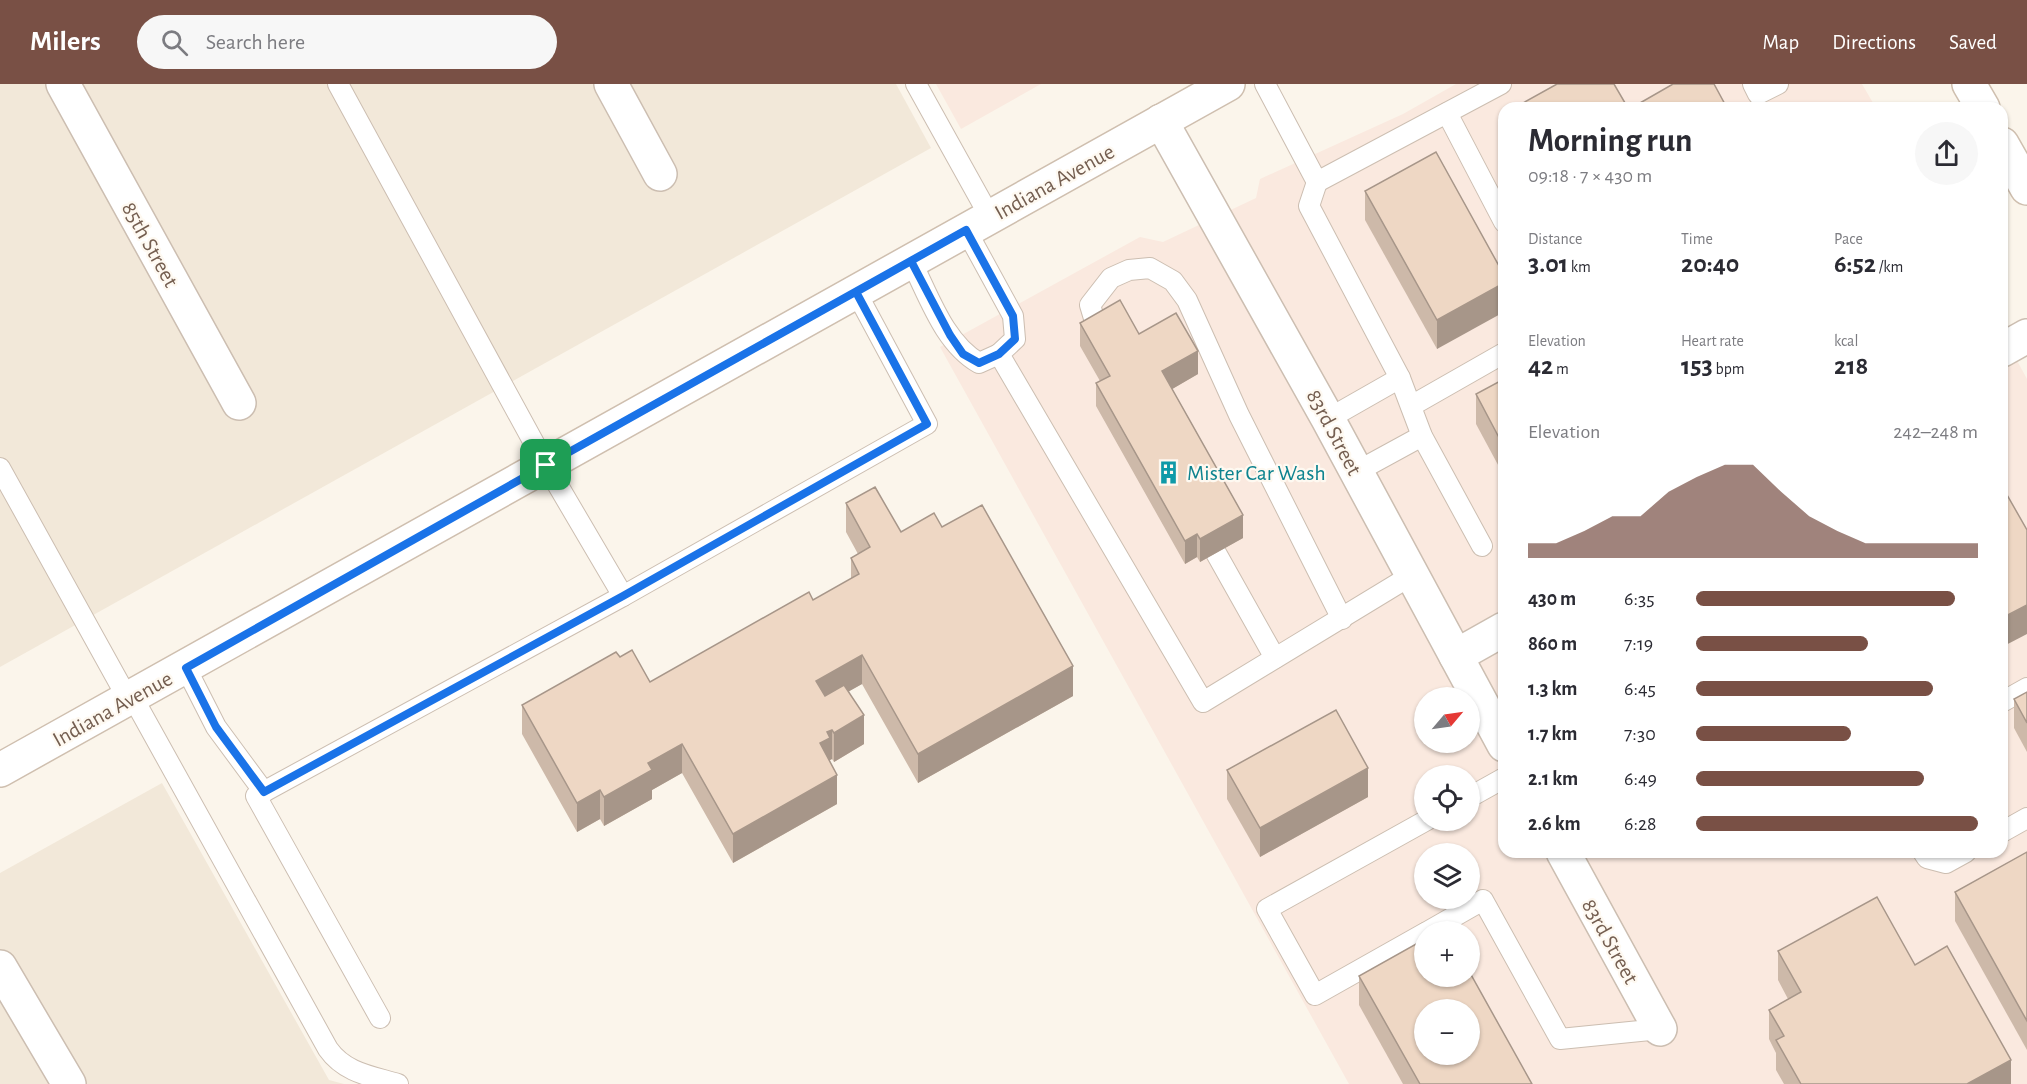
<!DOCTYPE html>
<html lang="en">
<head>
<meta charset="utf-8">
<style>
  :root { --surface:#fff; --page:#f7f7f7; --text:#2b2b33; --muted:#7c7c81; --accent:#795045 }
  body { margin:0; font-family:"Alegreya Sans",sans-serif; background:var(--page); color:var(--text); height:100vh; display:flex; flex-direction:column; font-size:22px; white-space:nowrap }
  * { box-sizing:border-box; margin:0 }
  p { font-size:20px; color:var(--muted) }
  .icon { flex:none; width:33px; height:33px; fill:none; stroke:currentColor; stroke-width:2; stroke-linecap:round; stroke-linejoin:round }
  .map { position:relative; flex:1; overflow:hidden }
  .sheet { position:absolute; left:1498px; top:18px; width:510px; height:756px; display:flex; flex-direction:column; background:var(--surface); border-radius:18px; box-shadow:0 2px 4px #0004 }
  .sheet>* { flex:none }
  .needle { width:39px; rotate:61deg }
  .controls { position:absolute; left:1414px; top:603px; display:grid; gap:12px }
  .controls a { display:grid; place-items:center; width:66px; height:66px; border-radius:50%; background:var(--surface); box-shadow:0 2px 4px #0004; font-size:30px }
  .pin { position:absolute; display:grid; place-items:center; width:51px; height:51px; color:#fff; margin:-26px; border-radius:12px; box-shadow:0 3px 9px #0006 }
  .round { display:grid; place-items:center; flex:none; width:63px; height:63px; border-radius:32px; background:var(--page) }
  .summary { display:flex; align-items:center; justify-content:space-between; height:102px; padding:0 30px }
  h1 { font-size:33px; font-weight:700; line-height:45px }
  .stats { display:grid; grid-template-columns:repeat(3,1fr); gap:9px; height:102px; padding:6px 30px }
  .stats div { display:grid; align-content:center }
  .stats b { font-size:26px; font-weight:700 }
  .stats small { font-size:16px; font-weight:400 }
  .stats p { font-size:16px }
  .chart { height:168px; padding:12px 30px }
  .chart p { display:flex; justify-content:space-between }
  .chart svg { width:100%; height:108px; margin-top:6px; fill:var(--accent); opacity:.7 }
  ul { padding:0 30px; list-style:none; font-size:20px }
  li { display:grid; grid-template-columns:96px 72px 1fr; align-items:center; height:45px }
  li i { height:15px; border-radius:8px; background:var(--accent) }
  header { display:flex; align-items:center; gap:36px; box-sizing:border-box; height:84px; padding:0 30px; background:var(--accent); color:#fff }
  header strong { font-size:28px }
  nav { display:flex; gap:33px; margin-inline-start:auto; font-size:21px }
  .search { width:420px; height:54px; background:var(--page); display:flex; align-items:center; gap:15px; box-sizing:border-box; padding:0 21px; border-radius:33px; color:var(--muted); font-size:22px }
  .map>svg:first-child { display:block }
</style>
</head>
<body>
<header>
<strong>Milers</strong>
<div class="search"><svg class="icon" aria-label="search" viewBox="0 0 24 24"><circle cx="10" cy="10" r="6"/><path d="M15 15l6 6"/></svg>Search here</div>
<nav><a>Map</a><a>Directions</a><a>Saved</a></nav>
</header>
<div class="map">
<svg width="2027" height="1000" viewBox="0 0 2027 1000">
  <rect width="100%" height="100%" fill="#fbf5eb"/>
  <g fill="#f2e8d9">
    <path d="M0,0H896L931,64L0,583Z"/>
    <path d="M162,699L329,996L344,1000H0V789Z"/>
  </g>
  <g fill="#fae9df" fill-rule="evenodd">
    <path d="M936,0H1041L961,45Z"/>
    <path d="M1456,0H1862L1876,24H1504V768H2002L2003,251L2027,295V1000H1349L940,263L1140,153L1163,158L1256,114L1260,95L1403,30ZM1425,614H1470V658H1425ZM1425,692H1470V736H1425ZM1425,770H1470V814H1425ZM1425,848H1470V892H1425ZM1425,926H1470V970H1425Z"/>
  </g>
  <g fill="none" stroke-linecap="round" stroke-linejoin="round">
    <defs>
      <g id="service">
        <path d="M338,0L546,381L623,512L927,340L856,208"/>
        <path d="M916,0L990,133"/>
        <path d="M1265,0L1317,98L1501,0"/>
        <path d="M1753,0L1758,10L1778,0"/>
        <path d="M1447,29L1504,138"/>
        <path d="M1317,98L1309,122L1400,294L1422,352L1482,462"/>
        <path d="M966,146L1013,232L1015,255L999,270L1203,618L1412,491"/>
        <path d="M911,177C929,212 944,259 979,279L999,270"/>
        <path d="M1099,251L1090,221L1111,194L1129,186L1150,184L1173,197L1187,216L1239,331L1342,535"/>
        <path d="M1411,322L1504,269"/>
        <path d="M1328,335L1400,294"/>
        <path d="M0,384L128,615"/>
        <path d="M1356,388L1422,352"/>
        <path d="M1216,469L1275,574"/>
        <path d="M186,584L216,643L264,708"/>
        <path d="M132,612L328,965C345,989 371,992 398,1000"/>
        <path d="M2002,618L2027,604"/>
        <path d="M1470,713L1504,694"/>
        <path d="M2002,748L2027,734"/>
        <path d="M1923,768L1927,774L1946,779L1966,768"/>
        <path d="M1427,848L1483,816L1560,955L1660,945"/>
        <path d="M1425,849L1315,911L1267,825L1427,736"/>
        <path d="M380,934L256,712L623,512"/>
      </g>
      <g id="minor">
        <path d="M63,0L239,319"/>
        <path d="M611,0L660,90"/>
        <path d="M1161,37L1328,335L1504,661"/>
        <path d="M2002,266L2027,252"/>
        <path d="M1456,572L1504,545"/>
        <path d="M1563,768L1660,945"/>
      </g>
      <path id="tertiary" d="M0,883L69,1000"/>
      <g id="secondary">
        <path d="M1969,0L1983,24"/>
        <path d="M2002,60L2027,104"/>
        <path d="M0,686L1228,0"/>
      </g>
    </defs>
    <use href="#service" stroke="#ccbeb1" stroke-width="22"/>
    <use href="#minor" stroke="#ccbeb1" stroke-width="36"/>
    <use href="#tertiary" stroke="#ccbeb1" stroke-width="36"/>
    <use href="#secondary" stroke="#cfbfaf" stroke-width="36"/>
    <use href="#service" stroke="#fff" stroke-width="20"/>
    <use href="#minor" stroke="#fff" stroke-width="33"/>
    <use href="#tertiary" stroke="#fff" stroke-width="33"/>
    <use href="#secondary" stroke="#fff" stroke-width="33"/>
  </g>
  <g fill="#cdb9a9">
    <path d="M1365,107L1504,191L1437,265L1365,136Z"/>
    <path d="M1080,239L1139,250L1198,290L1172,305L1243,454L1200,478L1197,473L1185,480L1096,322V299L1100,297L1080,262Z"/>
    <path d="M1504,295V392L1476,340V310Z"/>
    <path d="M846,419L901,448L942,443L1073,612L918,699L862,600L849,607L864,660L834,678L832,675L830,676L837,720L733,779L682,689L652,706V715L604,742L600,735L577,748L522,650V621L620,573L650,598L813,516L851,495V474L858,470L846,448Z"/>
    <path d="M2027,608V668L2014,644V615Z"/>
    <path d="M1227,686L1368,713L1260,773L1227,715Z"/>
    <path d="M2027,768V966L1955,837V808Z"/>
    <path d="M1778,867L1915,881L2011,1000H1784L1776,986V969L1769,955V926L1788,915L1778,896Z"/>
    <path d="M1359,892L1532,1000H1403L1359,921Z"/>
  </g>
  <g fill="#a79689">
    <path d="M1504,199V228L1437,265V236Z"/>
    <path d="M1198,267V290L1162,311V287Z"/>
    <path d="M1243,431V454L1200,478V455Z"/>
    <path d="M1197,450V473L1185,480V457Z"/>
    <path d="M2027,521V550L2002,563V534Z"/>
    <path d="M862,571V600L816,626V597Z"/>
    <path d="M1073,582V612L918,699V670Z"/>
    <path d="M864,631V660L834,678V649Z"/>
    <path d="M832,646V675L830,676V683L820,659L827,648Z"/>
    <path d="M682,660V689L652,706V715L604,742V713L648,679Z"/>
    <path d="M1368,684V713L1260,773V744Z"/>
    <path d="M837,691V720L733,779V750Z"/>
    <path d="M600,706V735L577,748V719Z"/>
    <path d="M2011,976V1000H1967Z"/>
  </g>
  <g fill="#eed7c4" stroke="#a79689" stroke-width="1.5" fill-rule="evenodd">
    <path d="M1557,0H1614L1628,24H1514Z"/>
    <path d="M1673,0H1714L1727,24H1634L1633,23Z"/>
    <path d="M1436,68L1504,191V199L1437,236L1365,107Z"/>
    <path d="M1120,216L1139,250L1176,229L1198,267L1162,287L1243,431L1200,455L1197,450L1185,457L1096,299L1110,292L1080,239Z"/>
    <path d="M1504,295V363L1476,310Z"/>
    <path d="M2002,402L2027,446V521L2002,534Z"/>
    <path d="M875,403L901,448L934,429L942,443L982,421L1073,582L918,670L862,571L816,597L825,612L844,601L864,631L834,649L832,646L827,648L830,654L820,659L837,691L733,750L682,660L648,679L652,686L604,713L600,706L577,719L522,621L616,568L620,573L632,566L650,598L809,508L813,516L859,490L851,474L870,463L846,419Z"/>
    <path d="M2027,608V639L2014,615Z"/>
    <path d="M1336,626L1368,684L1260,744L1227,686Z"/>
    <path d="M2027,768V937L1955,808Z"/>
    <path d="M1877,813L1915,881L1947,862L2011,976L1967,1000H1801L1776,956L1784,952L1769,926L1801,908L1778,867Z"/>
    <path d="M1445,844L1447,848H1439Z"/>
    <path d="M1425,855V892H1470V889L1532,1000H1420L1359,892ZM1425,926H1470V970H1425Z"/>
  </g>
  <g fill="none" stroke-linecap="round" stroke-linejoin="round">
    <defs>
      <path id="route" d="M546,381L186,584L216,643L264,708L623,512L927,340L856,208L911,177L950,251L963,270L979,279L999,270L1015,255L1013,232L966,146L546,381"/>
    </defs>
    <use href="#route" stroke="#fff" stroke-width="12"/>
    <use href="#route" stroke="#1a73e8" stroke-width="8"/>
  </g>
  <defs>
    <symbol id="building-bare" viewBox="-9 -9 18 18"><path d="M-4-6H4V6H1V3H-1V6H-4ZM-2.5-4.3h1.7v1.8h-1.7ZM.8-4.3h1.7v1.8H.8ZM-2.5-1h1.7V.8h-1.7ZM.8-1h1.7V.8H.8Z" fill="#0f9aa8" stroke="#fef9f1" stroke-width="2.5" paint-order="stroke"/></symbol>
  </defs>
  <g fill-rule="evenodd">
    <use href="#building-bare" x="1152" y="372" width="33" height="33"/>
  </g>
  <g text-anchor="middle" stroke-width="4.5" stroke-linejoin="round" paint-order="stroke">
    <g font-size="22" fill="#745e50" stroke="#fef9f1">
      <text transform="translate(1054 97) rotate(-29)" y="8">Indiana Avenue</text>
      <text transform="translate(151 160) rotate(61)" y="8">85th Street</text>
      <text transform="translate(1335 348) rotate(62)" y="8">83rd Street</text>
      <text transform="translate(112 624) rotate(-29)" y="8">Indiana Avenue</text>
      <text transform="translate(1611 857) rotate(61)" y="8">83rd Street</text>
    </g>
    <g font-size="22" fill="#0d838f" stroke="#fef9f1" text-anchor="start">
      <text x="1187" y="396">Mister Car Wash</text>
    </g>
  </g>
</svg>
<div class="controls">
<a><svg class="needle" viewBox="-14 -14 28 28"><path d="M0-13l5 13h-10z" fill="#e53935"/><path d="M0 13l5-13h-10z" fill="#7c7c81"/></svg></a>
<a><svg class="icon" aria-label="locate" viewBox="0 0 24 24"><circle cx="12" cy="12" r="6"/><path d="M12 2v4M12 18v4M2 12h4M18 12h4"/></svg></a>
<a><svg class="icon" aria-label="layers" viewBox="0 0 24 24"><path d="M12 4l9 5-9 5-9-5zM3 14l9 5 9-5"/></svg></a>
<a>+</a>
<a>−</a>
</div>
<div class="pin" style="left:546px;top:381px;background:#1e9e55"><svg class="icon" aria-label="arrive" viewBox="0 0 24 24"><path d="M6 21V4h12l-3 4 3 4H6"/></svg></div>
<section class="sheet">
<div class="summary"><div><h1>Morning run</h1><p>09:18 · 7 × 430 m</p></div><a class="round"><svg class="icon" aria-label="share" viewBox="0 0 24 24"><path d="M12 15V3M7 8l5-5 5 5M5 13v7h14v-7"/></svg></a></div>
<div class="stats">
<div><p>Distance</p><b>3.01<small> km</small></b></div>
<div><p>Time</p><b>20:40</b></div>
<div><p>Pace</p><b>6:52<small> /km</small></b></div>
</div>
<div class="stats">
<div><p>Elevation</p><b>42<small> m</small></b></div>
<div><p>Heart rate</p><b>153<small> bpm</small></b></div>
<div><p>kcal</p><b>218</b></div>
</div>
<div class="chart"><p><span>Elevation</span>242–248 m</p>
<svg viewBox="0 0 160 44" preserveAspectRatio="none"><path d="M0 44V38L10 38L20 33L30 27L40 27L50 17L60 11L70 6L80 6L90 17L100 27L110 33L120 38L130 38L140 38L150 38L160 38V44z"/></svg>
</div>
<ul>
<li><b>430 m</b>6:35<i style="width:92%"></i></li>
<li><b>860 m</b>7:19<i style="width:61%"></i></li>
<li><b>1.3 km</b>6:45<i style="width:84%"></i></li>
<li><b>1.7 km</b>7:30<i style="width:55%"></i></li>
<li><b>2.1 km</b>6:49<i style="width:81%"></i></li>
<li><b>2.6 km</b>6:28<i style="width:100%"></i></li>
</ul>
</section>
</div>
</body>
</html>
